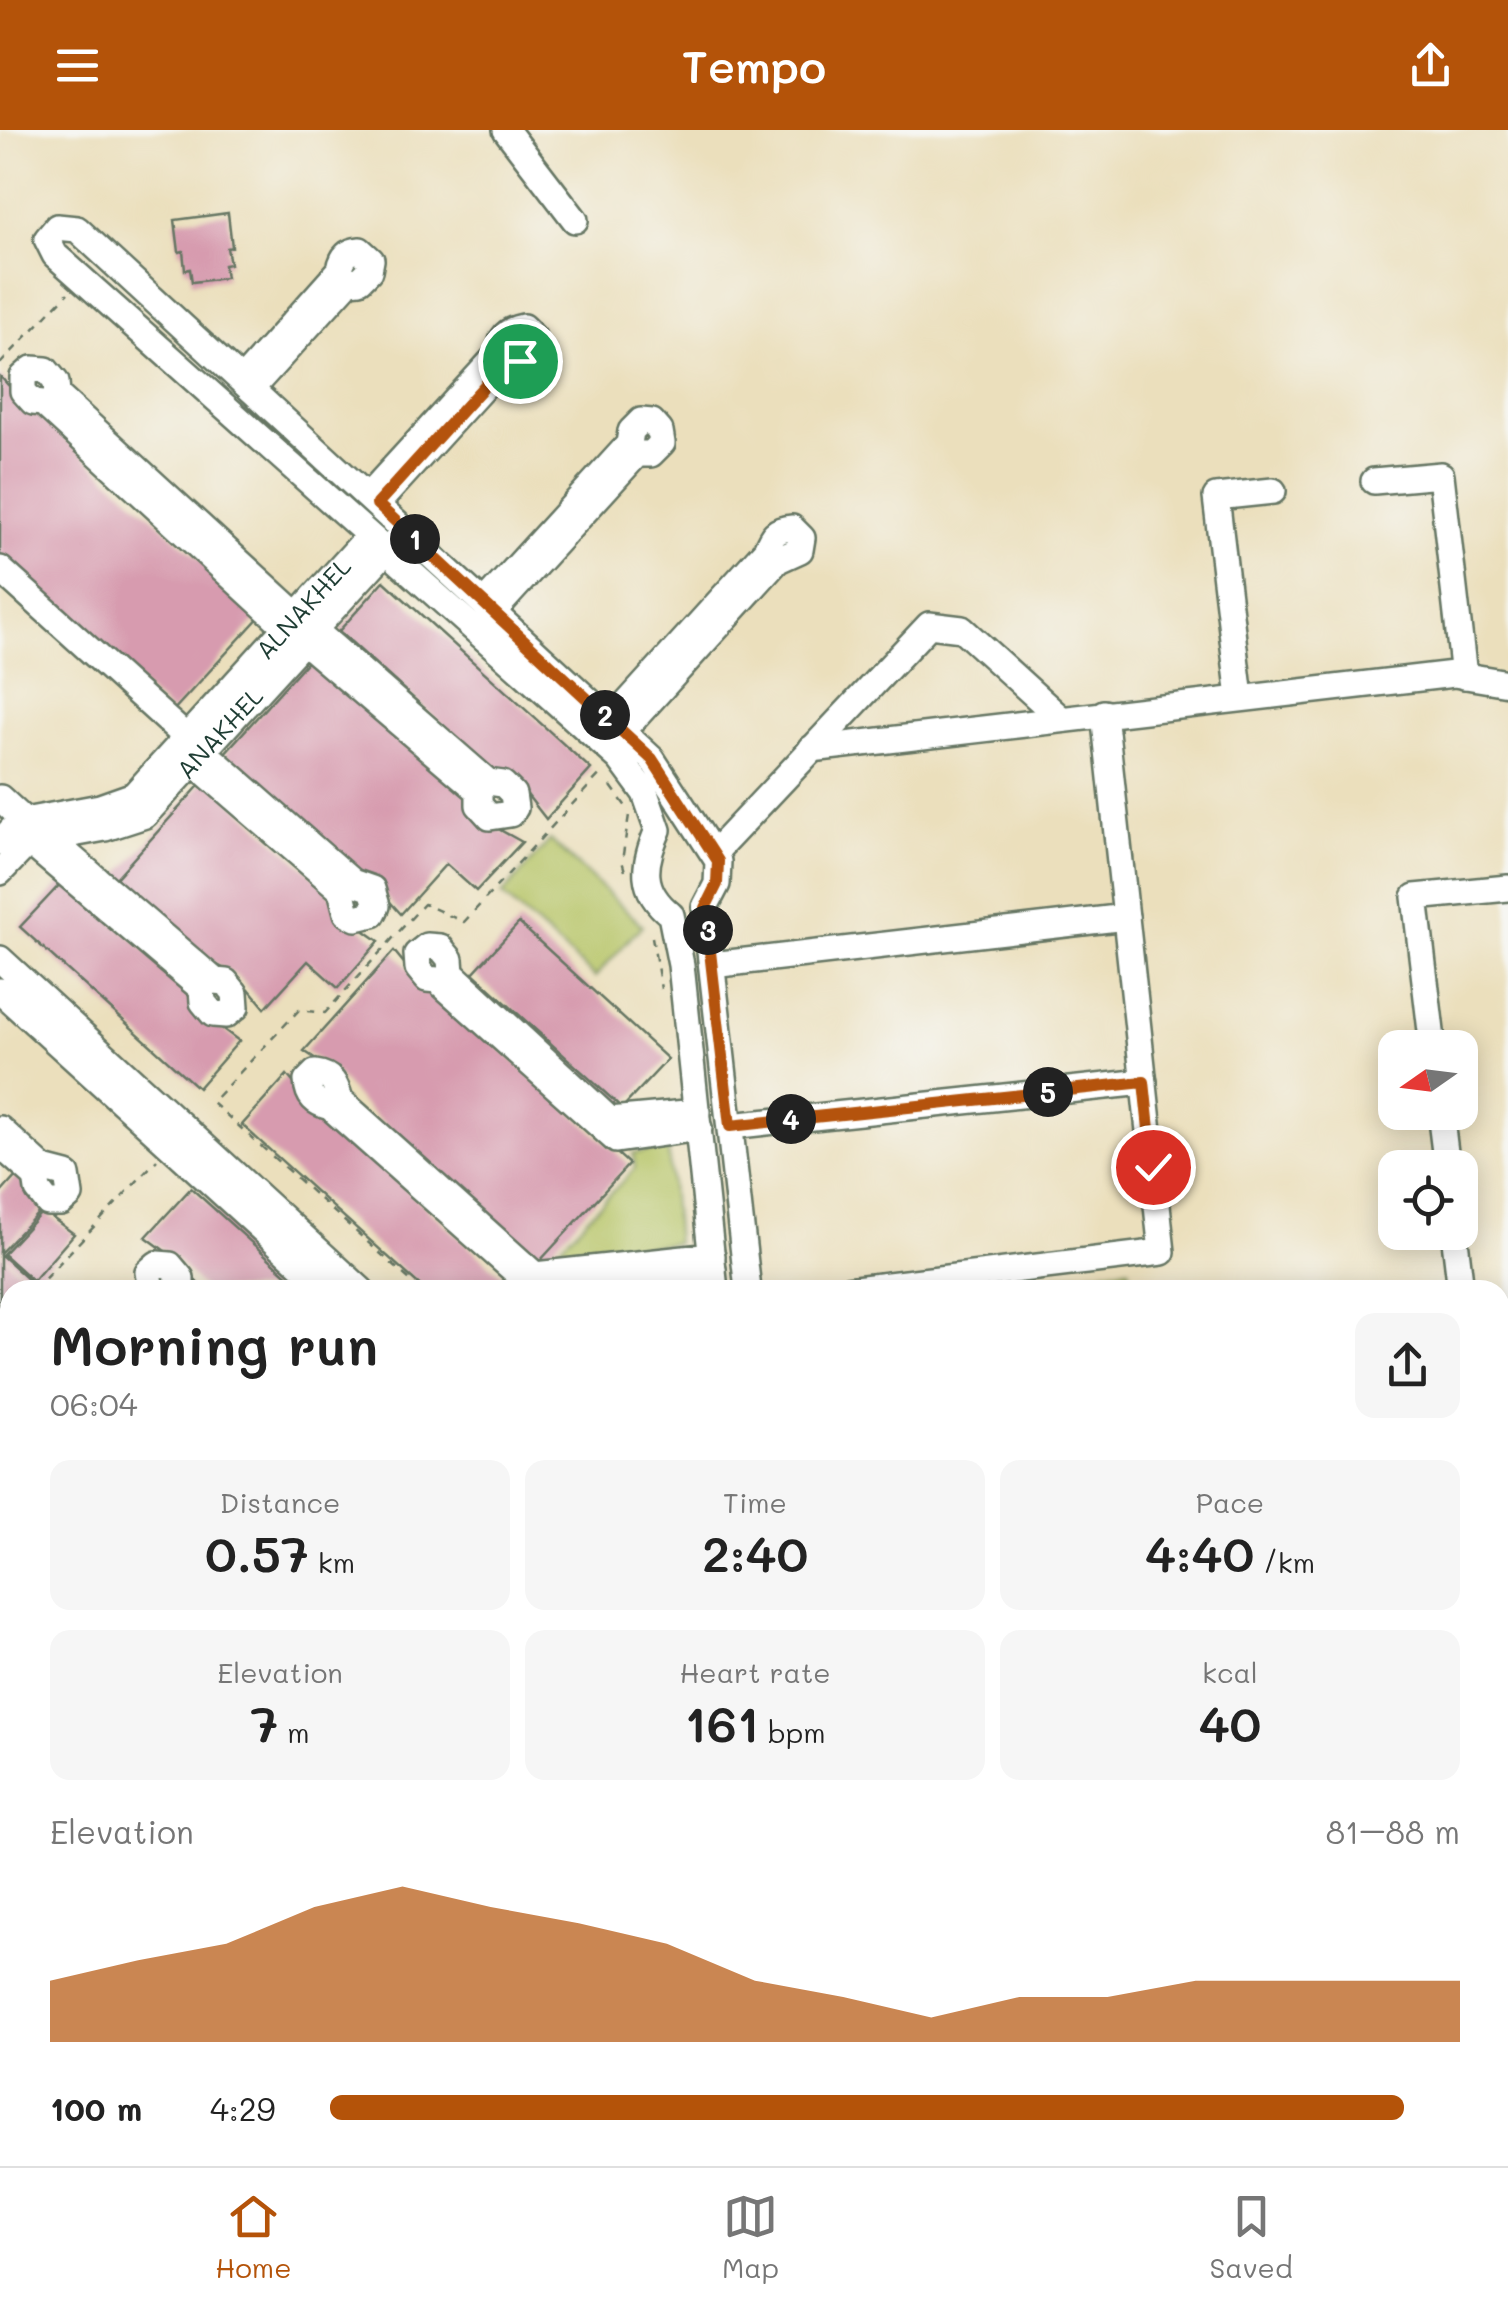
<!DOCTYPE html>
<html lang="en">
<head>
<meta charset="utf-8">
<style>
  :root { --surface:#fff; --page:#f6f6f6; --text:#222; --muted:#767676; --line:#e0e0e0; --accent:#b45309 }
  body { margin:0; font-family:Mali,sans-serif; background:var(--page); color:var(--text); height:100vh; display:flex; flex-direction:column; font-size:38px; white-space:nowrap }
  * { box-sizing:border-box; margin:0 }
  p { font-size:32px; color:var(--muted) }
  .icon { flex:none; width:55px; height:55px; fill:none; stroke:currentColor; stroke-width:2; stroke-linecap:round; stroke-linejoin:round }
  .map { position:relative; flex:1; overflow:hidden }
  .details { position:absolute; left:0px; top:1150px; width:1510px; height:888px; display:flex; flex-direction:column; background:var(--surface); border-radius:30px 30px 0 0; box-shadow:0 5px 25px #0003 }
  .details>* { flex:none }
  .needle { width:65px; rotate:256deg }
  .buttons { position:absolute; left:1378px; top:900px; display:grid; gap:20px }
  .buttons a { display:grid; place-items:center; width:100px; height:100px; border-radius:20px; background:var(--surface); box-shadow:0 5px 25px #0003; font-size:50px }
  .pin { position:absolute; display:grid; place-items:center; width:85px; height:85px; color:#fff; margin:-42px; border:5px solid #fff; border-radius:50%; box-shadow:0 2px 10px #0007 }
  .km { position:absolute; width:50px; height:50px; margin:-25px; border-radius:50%; background:#222; color:#fff; font-size:28px; line-height:50px; text-align:center }
  .round { display:grid; place-items:center; flex:none; width:105px; height:105px; border-radius:20px; background:var(--page) }
  .headline { display:flex; align-items:center; justify-content:space-between; height:170px; padding:0 50px }
  h1 { font-size:55px; font-weight:600; line-height:75px }
  .metrics { display:grid; grid-template-columns:repeat(3,1fr); gap:15px; height:170px; padding:10px 50px }
  .metrics div { display:grid; align-content:center; border-radius:20px; background:var(--page); text-align:center }
  .metrics b { font-size:50px; font-weight:600 }
  .metrics small { font-size:28px; font-weight:400 }
  .metrics p { font-size:28px }
  .chart { height:280px; padding:20px 50px }
  .chart p { display:flex; justify-content:space-between }
  .chart svg { width:100%; height:180px; margin-top:10px; fill:var(--accent); opacity:.7 }
  ul { padding:0 50px; list-style:none; font-size:32px }
  li { display:grid; grid-template-columns:160px 120px 1fr; align-items:center; height:75px }
  li i { height:25px; border-radius:12px; background:var(--accent) }
  header { display:flex; justify-content:space-between; align-items:center; height:130px; padding:0 50px; background:var(--accent); color:#fff; font-size:45px; font-weight:600 }
  .tab-bar { display:flex; justify-content:space-around; align-items:center; height:140px; border-top:2px solid var(--line); background:var(--surface); font-size:28px; color:var(--muted) }
  .tab-bar a { display:grid; justify-items:center; gap:5px }
  .tab-bar .active { color:var(--accent) }
  .map>svg:first-child { display:block }
</style>
</head>
<body>
<header><svg class="icon" aria-label="menu" viewBox="0 0 24 24"><path d="M4 6h16M4 12h16M4 18h16"/></svg>Tempo<svg class="icon" aria-label="share" viewBox="0 0 24 24"><path d="M12 15V3M7 8l5-5 5 5M5 13v7h14v-7"/></svg></header>
<div class="map">
<svg width="1508" height="2036" viewBox="0 0 1508 2036">
  <rect width="100%" height="100%" fill="#f6f6f2"/>
  <filter id="ink" filterUnits="userSpaceOnUse"><feTurbulence type="fractalNoise" baseFrequency=".01" numOctaves="2"/><feDisplacementMap in="SourceGraphic" scale="20" xChannelSelector="R" yChannelSelector="G"/><feConvolveMatrix kernelMatrix="1 2 1 2 8 2 1 2 1" color-interpolation-filters="sRGB"/></filter>
  <filter id="wash" filterUnits="userSpaceOnUse"><feTurbulence type="fractalNoise" baseFrequency=".0048" numOctaves="4" result="noise"/><feDisplacementMap in="SourceGraphic" scale="40" xChannelSelector="R" yChannelSelector="G"/><feGaussianBlur stdDeviation="2.25" result="paint"/><feColorMatrix in="noise" values="0 0 0 0 0 0 0 0 0 0 0 0 0 0 0 0 0 1.4 0 .05"/><feComposite in="paint" operator="in"/></filter>
  <g filter="url(#wash)">
    <rect width="100%" height="100%" fill="#ebdfbc"/>
    <g fill="#b7c567" stroke="#6b814e" stroke-width="2.5">
      <path d="M550,710L642,795L595,847L502,765Z"/>
      <path d="M668,1019L676,1113L550,1127L635,1038L633,1023Z"/>
      <path d="M1129,1138L1131,1160H954Z"/>
    </g>
    <g id="blocks">
      <g fill="#d79baf">
        <path d="M228,83L232,117L227,118L230,134L224,135L226,148L192,152L190,139L185,140L183,121L179,122L175,90Z"/>
        <path d="M0,246L24,273L262,484L171,583L0,428Z"/>
        <path d="M384,451L591,639L546,689L521,657L486,634L339,501Z"/>
        <path d="M314,524L462,658L484,691L522,712L476,761L446,734L401,784L374,754L224,624Z"/>
        <path d="M206,648L324,755L348,789L379,811L338,858L308,831L265,878L240,848L202,826L116,748Z"/>
        <path d="M66,748L184,854L208,888L239,911L198,958L20,797Z"/>
        <path d="M519,793L668,929L622,978L473,843Z"/>
        <path d="M394,821L420,853L451,874L629,1034L538,1133L360,972L334,941L304,921Z"/>
        <path d="M287,945L310,973L518,1160H425L242,995Z"/>
        <path d="M17,1045L42,1079L0,1123V1064Z"/>
        <path d="M191,1058L304,1160H204L176,1129L146,1107Z"/>
        <path d="M43,1081L74,1104L33,1151L3,1124Z"/>
        <path d="M0,1124L31,1152L24,1160H10V1175L0,1186Z"/>
        <path d="M0,1274L10,1282V1434L0,1425Z"/>
        <path d="M0,1491L10,1501V1571L0,1582Z"/>
        <path d="M0,1705L10,1714V1791L0,1782Z"/>
      </g>
    </g>
  </g>
  <g filter="url(#ink)">
    <use href="#blocks" fill-opacity="0" stroke="#667664" stroke-width="2.5"/>
    <g fill="none" stroke-linecap="round" stroke-linejoin="round">
      <defs>
        <g id="minor">
          <path d="M506,0L575,90"/>
          <path d="M242,250L340,140C342,127 347,121 360,120L371,130L369,141L360,150L349,151L251,259"/>
          <path d="M1374,351L1441,345L1464,546"/>
          <path d="M368,366L500,222C501,206 507,200 523,197L533,207L531,219L520,231H507L377,374"/>
          <path d="M0,439L185,606"/>
          <path d="M484,473L629,314L631,301L641,291L652,292L660,301L662,313L651,324H637L493,482"/>
          <path d="M285,496L43,273L33,272L23,261V247L32,239L46,240L56,252L57,265L296,484"/>
          <path d="M303,511L479,661V675L490,687L510,684L515,678L513,664L503,654L488,652L314,500"/>
          <path d="M1240,568L1216,367L1273,361"/>
          <path d="M611,591L766,420C772,405 775,399 792,398L802,408L800,420L778,430L623,601"/>
          <path d="M811,619L1454,544L1508,553"/>
          <path d="M193,632L341,760L347,783L356,788L373,784L377,776L372,759L352,752L203,621"/>
          <path d="M0,668L25,691"/>
          <path id="s1" d="M0,712L19,692L100,677L134,665L369,406"/>
          <path d="M29,712L202,859L203,872L213,884L226,885L236,877L235,863L226,852L215,851L49,708"/>
          <path d="M714,723L929,495L962,499L1060,588"/>
          <path id="s2" d="M0,742L29,712L105,698L145,685L395,411"/>
          <path d="M0,829L361,1160"/>
          <path d="M712,835L1126,787"/>
          <path d="M0,861L329,1160"/>
          <path d="M1433,918L1415,767L1508,758"/>
          <path d="M697,982L610,990L451,843L450,829L440,817L427,816L417,824L418,838L427,849L437,850L616,1010L699,998"/>
          <path d="M1440,982L1447,1038"/>
          <path d="M730,996L1144,952"/>
          <path d="M0,999L44,1039L67,1045L70,1065L61,1073H48L38,1060L36,1047L0,1015"/>
          <path d="M1454,1102L1461,1160"/>
          <path d="M712,1126L535,1145L340,970C336,954 332,945 315,943L307,951C308,967 315,973 330,977L533,1157L713,1140"/>
          <path d="M151,1160L148,1142L157,1134L170,1135L181,1148V1160"/>
          <path d="M715,1160L681,835L671,785C639,760 643,734 658,700L645,663L620,629L55,125L47,109L57,97L77,99L103,123L652,629L718,731L717,754L705,777L748,1160"/>
          <path d="M847,1160L1162,1122L1104,583"/>
          <path d="M1500,1234L1508,1239"/>
          <path d="M10,1237L6,1241L10,1259"/>
          <path d="M0,1469L10,1478"/>
          <path d="M0,1619L10,1608"/>
          <path d="M0,1690L10,1699"/>
          <path d="M0,1836L10,1826"/>
          <path d="M0,1867L10,1856"/>
          <path d="M548,2028L553,2036"/>
          <path d="M588,2028L592,2036"/>
          <path d="M811,2028L812,2036"/>
          <path d="M978,2028L980,2036"/>
          <path d="M1146,2028L1147,2036"/>
          <path d="M1269,2028L1279,2036"/>
          <path d="M1301,2028L1310,2036"/>
          <path d="M1451,2028L1452,2036"/>
        </g>
      </defs>
      <use href="#minor" stroke="#667664" stroke-width="30"/>
      <g stroke="#667664" stroke-width="2.5" stroke-dasharray="8 8" stroke-linecap="butt">
        <path d="M0,234L68,163"/>
        <path d="M611,656L627,678"/>
        <path d="M625,741L622,731L629,685"/>
        <path d="M652,807L661,859"/>
        <path d="M34,1160L157,1030"/>
        <path d="M421,1160L212,972L299,880L325,883L424,774L464,792L602,642"/>
        <path d="M0,1196L10,1186"/>
      </g>
      <use href="#minor" stroke="#fff" stroke-width="25"/>
    </g>
  </g>
  <g fill="none" stroke-linecap="round" stroke-linejoin="round" filter="url(#ink)">
    <defs>
      <path id="route" d="M520,231H507L377,374L652,629L718,731L717,754L705,778L730,996L1144,952L1153,1037"/>
    </defs>
    <use href="#route" stroke="#fff" stroke-width="20"/>
    <use href="#route" stroke="#b45309" stroke-width="12"/>
  </g>
  <g text-anchor="middle" stroke-width="10" stroke-linejoin="round" paint-order="stroke">
    <g font-size="25" fill="#1f3d34" stroke="#f6f6f2">
      <text dy="9" stroke="none"><textPath href="#s1" startOffset="398">ALNAKHEL</textPath></text>
      <text dy="9" stroke="none"><textPath href="#s2" startOffset="272">ANAKHEL</textPath></text>
    </g>
  </g>
</svg>
<div class="buttons">
<a><svg class="needle" viewBox="-14 -14 28 28"><path d="M0-13l5 13h-10z" fill="#e53935"/><path d="M0 13l5-13h-10z" fill="#767676"/></svg></a>
<a><svg class="icon" aria-label="locate" viewBox="0 0 24 24"><circle cx="12" cy="12" r="6"/><path d="M12 2v4M12 18v4M2 12h4M18 12h4"/></svg></a>
</div>
<div class="pin" style="left:520px;top:231px;background:#1e9e55"><svg class="icon" aria-label="arrive" viewBox="0 0 24 24"><path d="M6 21V4h12l-3 4 3 4H6"/></svg></div>
<div class="pin" style="left:1153px;top:1037px;background:#d93025"><svg class="icon" aria-label="check" viewBox="0 0 24 24"><path d="M5 12l5 5 9-10"/></svg></div>
<b class="km" style="left:415px;top:409px">1</b>
<b class="km" style="left:605px;top:585px">2</b>
<b class="km" style="left:708px;top:800px">3</b>
<b class="km" style="left:791px;top:989px">4</b>
<b class="km" style="left:1048px;top:962px">5</b>
<section class="details">
<div class="headline"><div><h1>Morning run</h1><p>06:04</p></div><a class="round"><svg class="icon" aria-label="share" viewBox="0 0 24 24"><path d="M12 15V3M7 8l5-5 5 5M5 13v7h14v-7"/></svg></a></div>
<div class="metrics">
<div><p>Distance</p><b>0.57<small> km</small></b></div>
<div><p>Time</p><b>2:40</b></div>
<div><p>Pace</p><b>4:40<small> /km</small></b></div>
</div>
<div class="metrics">
<div><p>Elevation</p><b>7<small> m</small></b></div>
<div><p>Heart rate</p><b>161<small> bpm</small></b></div>
<div><p>kcal</p><b>40</b></div>
</div>
<div class="chart"><p><span>Elevation</span>81–88 m</p>
<svg viewBox="0 0 160 44" preserveAspectRatio="none"><path d="M0 44V29L10 24L20 20L30 11L40 6L50 11L60 15L70 20L80 29L90 33L100 38L110 33L120 33L130 29L140 29L150 29L160 29V44z"/></svg>
</div>
<ul>
<li><b>100 m</b>4:29<i style="width:95%"></i></li>
</ul>
</section>
</div>
<nav class="tab-bar">
<a class="active"><svg class="icon" aria-label="home" viewBox="0 0 24 24"><path d="M3 11l9-7 9 7M6 9v11h12V9"/></svg>Home</a>
<a><svg class="icon" aria-label="map" viewBox="0 0 24 24"><path d="M3 6l6-2 6 2 6-2v14l-6 2-6-2-6 2zM9 4v14M15 6v14"/></svg>Map</a>
<a><svg class="icon" aria-label="saved" viewBox="0 0 24 24"><path d="M7 4h10v16l-5-4-5 4z"/></svg>Saved</a>
</nav>
</body>
</html>
